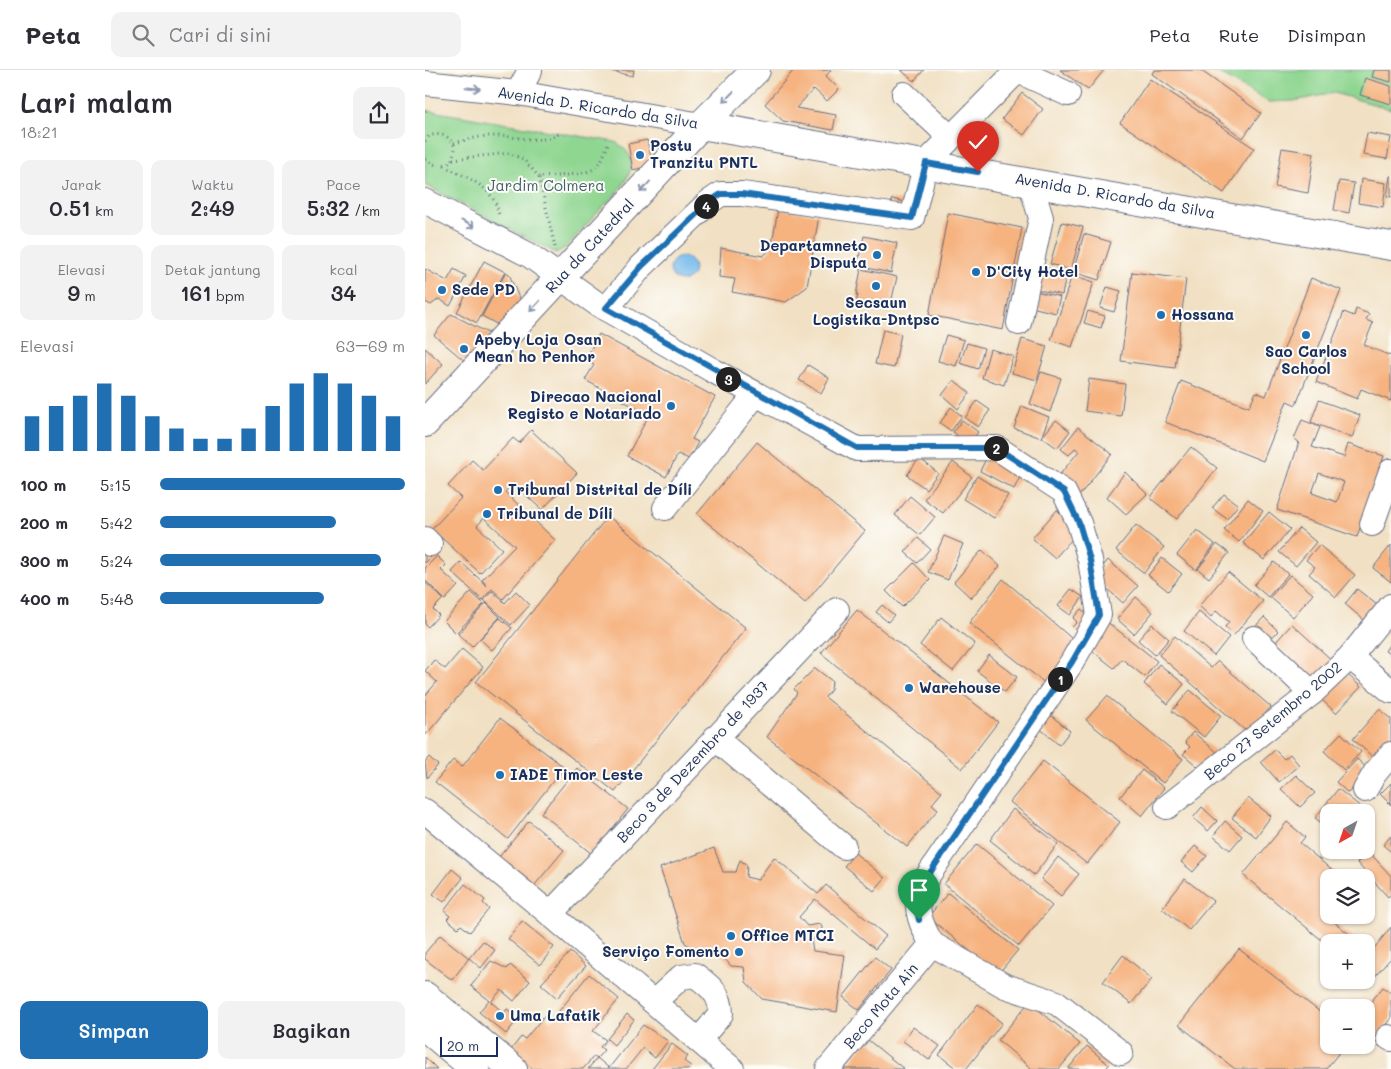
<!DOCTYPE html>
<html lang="id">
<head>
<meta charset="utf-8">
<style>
  :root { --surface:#fff; --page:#f2f2f3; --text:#2b2b33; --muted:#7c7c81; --line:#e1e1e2; --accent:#1f6fb2 }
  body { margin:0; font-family:Mali,sans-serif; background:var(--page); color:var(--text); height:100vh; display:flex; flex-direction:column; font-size:19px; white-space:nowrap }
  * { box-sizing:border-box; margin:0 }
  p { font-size:16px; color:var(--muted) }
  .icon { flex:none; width:28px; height:28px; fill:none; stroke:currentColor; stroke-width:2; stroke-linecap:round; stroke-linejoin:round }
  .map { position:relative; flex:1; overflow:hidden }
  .side { display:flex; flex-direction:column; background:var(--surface); width:425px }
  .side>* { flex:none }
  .needle { width:32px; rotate:220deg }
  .tools { position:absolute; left:895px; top:734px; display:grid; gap:10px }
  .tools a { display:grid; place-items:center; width:55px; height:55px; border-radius:10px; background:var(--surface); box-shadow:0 1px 4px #0004; font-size:25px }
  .scale { position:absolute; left:15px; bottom:12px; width:58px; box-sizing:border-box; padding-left:5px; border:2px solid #1b2f5e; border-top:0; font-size:14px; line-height:18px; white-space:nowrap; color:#1b2f5e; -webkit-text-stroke:4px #fdfcf7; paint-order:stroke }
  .pin { position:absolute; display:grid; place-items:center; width:42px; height:42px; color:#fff; margin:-51px -21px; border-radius:50% 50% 50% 0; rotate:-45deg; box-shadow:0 0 5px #0007 }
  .pin .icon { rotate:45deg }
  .km { position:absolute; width:25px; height:25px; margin:-12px; border-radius:50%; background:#222; color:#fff; font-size:14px; line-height:25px; text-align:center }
  .round { display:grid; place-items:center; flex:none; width:52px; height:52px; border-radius:10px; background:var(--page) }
  .headline { display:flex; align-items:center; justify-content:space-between; height:85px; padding:0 20px }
  h1 { font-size:28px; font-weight:600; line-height:38px }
  .stats { display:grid; grid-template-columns:repeat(3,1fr); gap:8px; height:85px; padding:5px 20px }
  .stats div { display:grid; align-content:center; border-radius:10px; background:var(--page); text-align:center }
  .stats b { font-size:21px; font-weight:600 }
  .stats small { font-size:14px; font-weight:400 }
  .stats p { font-size:14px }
  .chart { height:140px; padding:10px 20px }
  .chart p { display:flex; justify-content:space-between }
  .chart svg { width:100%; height:90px; margin-top:5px; stroke:var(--accent); stroke-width:6 }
  .cta { display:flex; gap:10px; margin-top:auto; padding:10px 20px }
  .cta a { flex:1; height:58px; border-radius:10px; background:var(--accent); color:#fff; font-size:20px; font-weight:600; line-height:58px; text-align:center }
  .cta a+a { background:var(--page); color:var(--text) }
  ul { padding:0 20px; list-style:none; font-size:16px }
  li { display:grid; grid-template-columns:80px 60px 1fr; align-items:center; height:38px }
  li i { height:12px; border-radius:6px; background:var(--accent) }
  header { display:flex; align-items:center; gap:30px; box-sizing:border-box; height:70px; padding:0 25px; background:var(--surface); border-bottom:1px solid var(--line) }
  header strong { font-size:24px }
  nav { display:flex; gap:28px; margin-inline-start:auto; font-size:18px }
  .search { width:350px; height:45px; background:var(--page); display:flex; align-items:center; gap:12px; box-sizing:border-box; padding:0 18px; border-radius:10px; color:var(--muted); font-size:19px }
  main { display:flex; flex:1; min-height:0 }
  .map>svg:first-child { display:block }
</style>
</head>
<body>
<header>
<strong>Peta</strong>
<div class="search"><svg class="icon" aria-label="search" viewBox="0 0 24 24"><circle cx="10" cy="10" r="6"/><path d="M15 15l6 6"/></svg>Cari di sini</div>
<nav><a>Peta</a><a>Rute</a><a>Disimpan</a></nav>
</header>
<main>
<section class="side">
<div class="headline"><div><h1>Lari malam</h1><p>18:21</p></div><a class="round"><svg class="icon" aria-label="share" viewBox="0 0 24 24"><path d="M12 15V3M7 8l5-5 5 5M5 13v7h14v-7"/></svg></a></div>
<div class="stats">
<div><p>Jarak</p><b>0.51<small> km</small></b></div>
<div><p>Waktu</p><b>2:49</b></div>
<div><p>Pace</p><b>5:32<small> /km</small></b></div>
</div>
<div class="stats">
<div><p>Elevasi</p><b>9<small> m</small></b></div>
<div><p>Detak jantung</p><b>161<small> bpm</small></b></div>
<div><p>kcal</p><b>34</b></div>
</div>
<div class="chart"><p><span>Elevasi</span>63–69 m</p>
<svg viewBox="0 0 160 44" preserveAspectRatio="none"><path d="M5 44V27M15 44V22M25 44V17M35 44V11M45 44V17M55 44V27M65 44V33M75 44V38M85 44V38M95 44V33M105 44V22M115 44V11M125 44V6M135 44V11M145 44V17M155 44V27"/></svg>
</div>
<ul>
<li><b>100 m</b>5:15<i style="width:100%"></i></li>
<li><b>200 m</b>5:42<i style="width:72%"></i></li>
<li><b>300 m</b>5:24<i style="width:90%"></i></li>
<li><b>400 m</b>5:48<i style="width:67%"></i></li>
</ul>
<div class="cta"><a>Simpan</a><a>Bagikan</a></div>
</section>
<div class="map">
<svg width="966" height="999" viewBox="0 0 966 999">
  <rect width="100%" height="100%" fill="#fdfcf7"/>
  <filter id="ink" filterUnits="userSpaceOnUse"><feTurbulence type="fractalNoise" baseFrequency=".02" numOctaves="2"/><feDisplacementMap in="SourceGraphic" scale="10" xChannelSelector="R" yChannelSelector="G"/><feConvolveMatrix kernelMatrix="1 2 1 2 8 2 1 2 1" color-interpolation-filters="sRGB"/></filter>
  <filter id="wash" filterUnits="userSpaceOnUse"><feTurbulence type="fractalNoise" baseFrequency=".0096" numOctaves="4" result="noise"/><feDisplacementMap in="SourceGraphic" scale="20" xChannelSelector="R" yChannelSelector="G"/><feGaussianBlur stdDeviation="1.12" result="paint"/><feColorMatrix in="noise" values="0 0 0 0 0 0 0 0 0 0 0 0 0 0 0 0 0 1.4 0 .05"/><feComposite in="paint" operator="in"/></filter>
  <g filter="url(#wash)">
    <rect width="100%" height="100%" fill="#f1e0c3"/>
    <g fill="#8fd691" stroke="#558278">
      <path d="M789,0H966V39L909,23L869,31L843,32Z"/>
      <path d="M0,40L190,72C226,92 193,121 175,140C163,153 152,165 140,178L131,183L0,115Z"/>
    </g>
    <circle fill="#75baec" stroke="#4874a5" cx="257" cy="199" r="12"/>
    <g id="blocks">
      <g fill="#f6b27f" fill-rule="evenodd">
        <path d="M181,0H209L208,6Z"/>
        <path d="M369,0H406L401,6L414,19L402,31L389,19L371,38L411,45L408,60L358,51L340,34Z"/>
        <path d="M476,0H499L489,11Z"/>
        <path d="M635,0H679L663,20Z"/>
        <path d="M729,0H775L836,43L818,68L727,4Z"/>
        <path d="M949,0H966V12L947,7Z"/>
        <path d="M940,8L966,16V34L935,25Z"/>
        <path d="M725,9L829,78L799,123L695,53Z"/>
        <path d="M597,23L618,39L599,65L577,49Z"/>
        <path d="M942,63L966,67L962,89L938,85Z"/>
        <path d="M222,70L228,95L208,100L203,74Z"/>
        <path d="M857,78L889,83L883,123L850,117Z"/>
        <path d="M965,106H966V127L962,126Z"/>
        <path d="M936,109L961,113L958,137L933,133Z"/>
        <path d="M914,111L929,113L924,143L909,140Z"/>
        <path d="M467,129L480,132L477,145L463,142Z"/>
        <path d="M353,139L394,145L382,217L361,232L307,222L310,209L294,207L296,178L338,186L346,179Z"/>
        <path d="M523,143L597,158L578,260L504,245Z"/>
        <path d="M637,152L658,157L646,200L625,194Z"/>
        <path d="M659,164L686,172L674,210L648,202Z"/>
        <path d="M439,166L472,173L466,203L432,196Z"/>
        <path d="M59,191L80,202L52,253L32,242Z"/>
        <path d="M614,197L642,202L637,225L610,219Z"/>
        <path d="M0,199L22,211L29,199L41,206L25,236L14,229L6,235L0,232Z"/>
        <path d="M436,199L472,207L466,233L464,232L462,239L431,233L433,225H431Z"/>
        <path d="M81,202L84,204L96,233L77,257L57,246Z"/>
        <path d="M707,202L761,209L750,298L696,291Z"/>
        <path d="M647,205L669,212L647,277L626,270Z"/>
        <path d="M886,208L916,220L871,335L862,331L838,391L740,352L756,311L824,337L831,322L841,326Z"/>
        <path d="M682,217L696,221L689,242L675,238Z"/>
        <path d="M606,220L635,227L631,243L602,236Z"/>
        <path d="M931,239L944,244L941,250L948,253L939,275L966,286V331L936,319L932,329L891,312L919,242L929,246Z"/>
        <path d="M663,241L680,246L676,258L659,253Z"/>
        <path d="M26,244L65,264L42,293L9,265Z"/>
        <path d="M458,260L476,264L469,298L450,294Z"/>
        <path d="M174,264L290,327L267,369L273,372L264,389L253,384L241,407L202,386L224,345L160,310L169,295L160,290Z"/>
        <path d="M521,265L539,270L531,296L513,291Z"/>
        <path d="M597,269L622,276L612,310L587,303Z"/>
        <path d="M542,273L559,278L553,299L535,293Z"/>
        <path d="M0,278L18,294L0,314Z"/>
        <path d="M565,279L588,286L579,315L557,308Z"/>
        <path d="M383,295L404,308L396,323L374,310Z"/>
        <path d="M616,302L636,308L625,342L605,334Z"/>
        <path d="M664,309L700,314L696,346L660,341Z"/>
        <path d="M529,310L545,323L533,339L517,325Z"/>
        <path d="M894,330L935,345L927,368L886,352Z"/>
        <path d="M552,331L565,340L553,357L540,348Z"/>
        <path d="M597,336L624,347L616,368L589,358Z"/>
        <path d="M526,337L537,346L526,361L515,353Z"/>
        <path d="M537,350L553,362L544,374L528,362Z"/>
        <path d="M631,350L645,361L632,378L617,367Z"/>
        <path d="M877,350L895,357L887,377L919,387L923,374L959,386L932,467L852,440L874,372L869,369ZM894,403L919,412L912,432L887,423Z"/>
        <path d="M653,357L687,384L654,426L632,408L654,381L650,378L644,385L636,379Z"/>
        <path d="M106,360L152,403L117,440L88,413L80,422L130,470L78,529L67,519L57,530L27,502L36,492L62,516L57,510L90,476L59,448L52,456L77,479L55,503L7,459L36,428L23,416L47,390L58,400L88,368L94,373Z"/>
        <path d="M332,372L440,461L380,533L272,444Z"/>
        <path d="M766,377L792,398L752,449L725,428Z"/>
        <path d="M563,385L597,403L589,419L555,401Z"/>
        <path d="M494,388L513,403L501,419L482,405Z"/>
        <path d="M528,392L547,407L518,443L499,429Z"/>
        <path d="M700,402L722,424L701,444L682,427Z"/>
        <path d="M552,406L583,425L569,448L538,429Z"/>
        <path d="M799,424L813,435L802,449L787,438Z"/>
        <path d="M485,426L510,447L495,465L470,445Z"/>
        <path d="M823,429L838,441L814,472L799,460Z"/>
        <path d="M632,440L655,460L630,488L607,468Z"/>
        <path d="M844,442L865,459L839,490L818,473Z"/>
        <path d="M183,446L321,558L190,722L51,612Z"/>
        <path d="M711,455L739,477L719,503L691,480Z"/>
        <path d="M874,458L891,472L871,496L854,482Z"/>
        <path d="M772,460L790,474L771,500L752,485Z"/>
        <path d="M519,466L538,474L523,510L503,502Z"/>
        <path d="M493,468L505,479L492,493L480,482Z"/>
        <path d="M792,474L804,483L784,508L773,499Z"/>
        <path d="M894,475L930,505L911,527L884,504L890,497L881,490Z"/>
        <path d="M966,475V512L948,498Z"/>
        <path d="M557,480L575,496L546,528L529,512Z"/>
        <path d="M0,483L5,488L0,493Z"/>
        <path d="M12,486L21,495L16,500L33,516L20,530L0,510V498Z"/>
        <path d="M737,488L757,504L743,521L723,505Z"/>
        <path d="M683,490L713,516L698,533L669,507Z"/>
        <path d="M849,492L863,504L843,527L829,515Z"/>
        <path d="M489,493L505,510L477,537L461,521Z"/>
        <path d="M803,502L838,531L809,565L800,557L804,552L791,541L786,547L774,536Z"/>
        <path d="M865,505L888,524L868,547L845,527Z"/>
        <path d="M578,509L653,574L621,614L544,553Z"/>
        <path d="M0,512L18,529L8,539L14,545L3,557L0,554Z"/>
        <path d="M646,519L658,527L645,545L633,536Z"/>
        <path d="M932,519L952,535L939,550L920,534Z"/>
        <path d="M67,521L80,533L91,521L105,535L86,555L59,530Z"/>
        <path d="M46,522L59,534L31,563L19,551Z"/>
        <path d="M711,527L728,542L709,564L692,549Z"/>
        <path d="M61,533L75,547L47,577L33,564Z"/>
        <path d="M457,535L469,545L463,552L451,542Z"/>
        <path d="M656,539L668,549L655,564L647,557L652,552L648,548Z"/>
        <path d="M432,540L573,652L537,699L396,583Z"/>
        <path d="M774,542L804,567L789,586L759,561Z"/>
        <path d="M516,547L550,574L528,601L495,575Z"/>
        <path d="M839,547L853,561L843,572L828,559Z"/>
        <path d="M75,548L87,558L67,580L55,569Z"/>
        <path d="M681,551L732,591L720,607L697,589L689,598L661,576Z"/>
        <path d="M727,554L744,569L730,585L713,570Z"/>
        <path d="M867,554L910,593L893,612L850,573Z"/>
        <path d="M750,566L786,598L793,591L846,637L823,663L734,585Z"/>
        <path d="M966,572V585L960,581Z"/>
        <path d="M37,579L58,597L0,666V626L12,612L0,601L9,590L20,599Z"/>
        <path d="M564,585L592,607L580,622L552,601Z"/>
        <path d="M734,594L759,614L743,634L719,614Z"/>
        <path d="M390,598L407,611L406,620L400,627L517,722L507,734L513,739L482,777L342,667L372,623L369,619Z"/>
        <path d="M921,603L936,617L911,643L896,629Z"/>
        <path d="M765,620L796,646L779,667L747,641Z"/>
        <path d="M682,626L758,689L738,713L661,650Z"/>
        <path d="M954,639L966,649V671L950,689L928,669Z"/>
        <path d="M623,643L645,661L634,675L612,656Z"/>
        <path d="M75,648L139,697L83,769L10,712L28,690L37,697Z"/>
        <path d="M768,662L793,683L778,701L758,684L765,677L760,672Z"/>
        <path d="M916,663L936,682L919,700L899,681Z"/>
        <path d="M850,680L859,689L865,684L874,695L854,712L836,692Z"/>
        <path d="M4,687L13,695L2,708L0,692Z"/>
        <path d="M932,689L944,700L923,723L911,712Z"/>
        <path d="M618,691L695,752L662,794L585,732Z"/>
        <path d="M152,698L203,739L167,784L116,743Z"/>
        <path d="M717,700L739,718L717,746L695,727Z"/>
        <path d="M871,705L890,723L875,737L856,719Z"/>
        <path d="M966,713V735L955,724Z"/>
        <path d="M913,719L945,744L941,749V742H904V759L890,748Z"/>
        <path d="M823,728L846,746L831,767L807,748Z"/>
        <path d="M777,737L792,751L783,761L768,748Z"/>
        <path d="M588,739L633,774L609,805L565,770Z"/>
        <path d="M104,751L139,780L109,816L74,787Z"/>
        <path d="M800,751L817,766L805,780L788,766Z"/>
        <path d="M862,752L880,767L875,773L916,808H904V834L897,842L934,872H904V876L818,805Z"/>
        <path d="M966,766V782L958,775Z"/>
        <path d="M552,774L627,836L594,876L519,814Z"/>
        <path d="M770,776L782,786L768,802L756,792Z"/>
        <path d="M289,778L298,802H311L315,790L322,795L321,807L333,810L349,787L393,824L401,815L461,866L450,879L390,829L374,847L382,856L395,854L397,857L396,864L386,870L388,881L420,885L412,942L337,929L321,912L319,897L306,896L293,881L282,884L271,880L260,873L235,798Z"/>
        <path d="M944,782L966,806V824L963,827L932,793Z"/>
        <path d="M430,783L460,808L449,821L419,796Z"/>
        <path d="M633,787L654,804L636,826L616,809Z"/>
        <path d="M27,799L38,808L19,832L8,824Z"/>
        <path d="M760,809L788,831L764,860L737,838Z"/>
        <path d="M40,814L60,830L58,833L64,839L45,862L36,855L33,858L22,849L25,846L19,841Z"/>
        <path d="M523,823L593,880L573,904L503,847Z"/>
        <path d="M97,851L129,877L115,895L83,869Z"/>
        <path d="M966,857V888L946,911L941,907V878L946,882Z"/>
        <path d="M15,865L44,888L27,910L0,889V883Z"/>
        <path d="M58,871L70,880L56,898L44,888Z"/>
        <path d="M814,879L904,949V975H920L901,999H810L754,955Z"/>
        <path d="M145,882L161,896L132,928L116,914Z"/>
        <path d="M698,885L727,909L706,934L678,912Z"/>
        <path d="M450,887L466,900L434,940L418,927Z"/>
        <path d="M66,891L82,899L85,895L105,911L89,931L76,920L66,932L79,943L82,939L94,948L81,964L54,942L64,930L46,916Z"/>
        <path d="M164,904L194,929L168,961L181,970L175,977L179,980L172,988L184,998L218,955L243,971L230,988L218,978L201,999H163L172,988L169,986L158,999H108L85,981L96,967L100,969L119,946L126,951Z"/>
        <path d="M958,917L966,923V948L946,974L941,970V938Z"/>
        <path d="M604,932L655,974L634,999H607L573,970Z"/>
        <path d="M553,934L577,953L541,999H532L514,985Z"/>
        <path d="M202,944L209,950L189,975L182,969Z"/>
        <path d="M488,957L515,976L504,990L478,971Z"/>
        <path d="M443,970L479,999H419Z"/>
        <path d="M247,974L263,986L259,991L267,997L265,999H227Z"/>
        <path d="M662,976L684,995L680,999H643Z"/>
        <path d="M0,987L12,999H0Z"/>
      </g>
    </g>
  </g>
  <g filter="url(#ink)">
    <use href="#blocks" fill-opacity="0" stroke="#666d81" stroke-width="1"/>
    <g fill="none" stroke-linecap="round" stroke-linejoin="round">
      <defs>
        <g id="minor">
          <path d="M591,0L643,24"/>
          <path d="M0,13L93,23L276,55"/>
          <path d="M93,23L105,0"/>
          <path d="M479,24L525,67"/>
          <path d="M0,131L104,185L171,233L287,300L432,379L572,378L639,422L654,453L665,490L674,545L647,592L494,819C490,841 496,855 507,874L403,999"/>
          <path d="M181,239L216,197L284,132L296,124H317L487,148L501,93L592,1"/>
          <path d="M594,253L616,148L605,111"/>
          <path d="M240,438L331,324"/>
          <path d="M947,454L966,401"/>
          <path d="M0,469L5,474"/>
          <path d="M829,568L887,623"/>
          <path d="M925,587L966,621"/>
          <path d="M290,668L419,777"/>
          <path d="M940,720L950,703L966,684"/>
          <path d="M742,737L887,623L925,587L966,536"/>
          <path d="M0,741L125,844L307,999"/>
          <path d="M125,844L412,540"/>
          <path d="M507,874L580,916L632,933L696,983"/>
          <path d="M229,932L256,907L270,905C286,917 296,924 296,944L274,970"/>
          <path d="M963,967L966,969"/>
        </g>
        <g id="major">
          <path d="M276,55L966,176"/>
          <path d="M0,353L276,55L331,0"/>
          <path d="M0,926L88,999"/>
          <path d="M0,957L50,999"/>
        </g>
      </defs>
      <use href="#minor" stroke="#666d81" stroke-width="26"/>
      <use href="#major" stroke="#666d81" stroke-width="30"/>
      <g stroke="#666d81" stroke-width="3" stroke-dasharray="1 4" stroke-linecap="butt">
        <path d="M0,41L1,40"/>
        <path d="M0,71L4,66C15,62 28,66 30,79L26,92C17,97 7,96 0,88"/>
        <path d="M29,73C42,70 54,66 67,66C90,65 116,76 135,63"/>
        <path d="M28,89L84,83L99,90L114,107"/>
        <path d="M19,96C42,108 70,116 74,146"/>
        <path d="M130,177L114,107C127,106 164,106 172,96C178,90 181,79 184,71"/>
      </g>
      <use href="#minor" stroke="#fff" stroke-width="24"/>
      <use href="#major" stroke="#fff" stroke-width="28"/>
    </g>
    <defs><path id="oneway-shaft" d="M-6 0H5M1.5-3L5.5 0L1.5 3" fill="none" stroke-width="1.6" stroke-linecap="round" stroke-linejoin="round" transform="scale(1.25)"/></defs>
    <g stroke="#8d97ae">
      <use href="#oneway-shaft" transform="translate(48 18) rotate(6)"/>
      <use href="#oneway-shaft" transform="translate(303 27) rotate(135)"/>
      <use href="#oneway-shaft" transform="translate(220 117) rotate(132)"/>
      <use href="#oneway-shaft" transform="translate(43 154) rotate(28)"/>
      <use href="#oneway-shaft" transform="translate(110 236) rotate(133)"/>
    </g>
  </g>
  <g fill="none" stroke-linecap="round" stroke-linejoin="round" filter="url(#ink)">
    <defs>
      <path id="route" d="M494,850L491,833L494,819L647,592L674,545L665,490L654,453L639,422L572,378H432L181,238L216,197L284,132L296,124H317L487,148L501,93L553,102"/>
    </defs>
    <use href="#route" stroke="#fff" stroke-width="10"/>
    <use href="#route" stroke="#1f6fb2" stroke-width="6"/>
  </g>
  <g fill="#1f6fb2" stroke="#fdfcf7" stroke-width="2">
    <circle cx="215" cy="85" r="5"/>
    <circle cx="452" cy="185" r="5"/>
    <circle cx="551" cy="202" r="5"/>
    <circle cx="451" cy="216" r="5"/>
    <circle cx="17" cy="220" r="5"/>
    <circle cx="736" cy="245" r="5"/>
    <circle cx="881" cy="265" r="5"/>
    <circle cx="39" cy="279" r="5"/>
    <circle cx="246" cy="336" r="5"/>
    <circle cx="73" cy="420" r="5"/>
    <circle cx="62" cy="444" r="5"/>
    <circle cx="484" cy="618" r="5"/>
    <circle cx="75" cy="705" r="5"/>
    <circle cx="306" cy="866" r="5"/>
    <circle cx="314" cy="882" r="5"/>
    <circle cx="75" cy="946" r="5"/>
  </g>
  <g text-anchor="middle" stroke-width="4" stroke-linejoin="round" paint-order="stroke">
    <g font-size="15" fill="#1b2f5e" stroke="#fdfcf7">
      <text transform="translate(173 38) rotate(9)" y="5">Avenida D. Ricardo da Silva</text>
      <text transform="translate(690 126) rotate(10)" y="5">Avenida D. Ricardo da Silva</text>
      <text transform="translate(165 176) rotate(-47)" y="5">Rua da Catedral</text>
      <text transform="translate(848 651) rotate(-40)" y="5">Beco 27 Setembro 2002</text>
      <text transform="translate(268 692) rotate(-47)" y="5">Beco 3 de Dezembro de 1937</text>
      <text transform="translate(456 936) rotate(-50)" y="5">Beco Mota Ain</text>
    </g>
    <g font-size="15" font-weight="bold" fill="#1b2f5e" stroke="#fdfcf7" text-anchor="start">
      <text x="225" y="81">Postu<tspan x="225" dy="17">Tranzitu PNTL</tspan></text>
      <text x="442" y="181" text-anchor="end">Departamneto<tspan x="442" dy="17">Disputa</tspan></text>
      <text x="561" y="207">D'City Hotel</text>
      <text x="27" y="225">Sede PD</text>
      <text x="451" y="238" text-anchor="middle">Secsaun<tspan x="451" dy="17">Logistika-Dntpsc</tspan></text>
      <text x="746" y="250">Hossana</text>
      <text x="49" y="275">Apeby Loja Osan<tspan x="49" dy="17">Mean ho Penhor</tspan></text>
      <text x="881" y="287" text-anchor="middle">Sao Carlos<tspan x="881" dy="17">School</tspan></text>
      <text x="236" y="332" text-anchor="end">Direcao Nacional<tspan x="236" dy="17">Registo e Notariado</tspan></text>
      <text x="83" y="425">Tribunal Distrital de Díli</text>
      <text x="72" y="449">Tribunal de Díli</text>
      <text x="494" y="623">Warehouse</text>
      <text x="85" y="710">IADE Timor Leste</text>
      <text x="316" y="871">Office MTCI</text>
      <text x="304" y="887" text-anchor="end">Serviço Fomento</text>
      <text x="85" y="951">Uma Lafatik</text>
    </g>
    <g font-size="15" fill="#3e616d" stroke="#fdfcf7">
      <text x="121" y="121">Jardim Colmera</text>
    </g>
  </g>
</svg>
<div class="tools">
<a><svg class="needle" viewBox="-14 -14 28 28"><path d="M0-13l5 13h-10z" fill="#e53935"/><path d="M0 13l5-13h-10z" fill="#7c7c81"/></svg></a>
<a><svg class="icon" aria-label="layers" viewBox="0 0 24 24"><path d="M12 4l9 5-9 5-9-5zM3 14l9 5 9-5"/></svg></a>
<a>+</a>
<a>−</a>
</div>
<div class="scale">20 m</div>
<div class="pin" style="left:494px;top:850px;background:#1e9e55"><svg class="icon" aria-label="arrive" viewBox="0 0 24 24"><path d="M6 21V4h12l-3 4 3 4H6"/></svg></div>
<div class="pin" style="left:553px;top:102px;background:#d93025"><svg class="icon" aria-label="check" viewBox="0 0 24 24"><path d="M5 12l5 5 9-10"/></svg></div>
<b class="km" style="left:635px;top:609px">1</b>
<b class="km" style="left:571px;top:378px">2</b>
<b class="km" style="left:303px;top:309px">3</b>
<b class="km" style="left:281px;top:136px">4</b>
</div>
</main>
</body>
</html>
